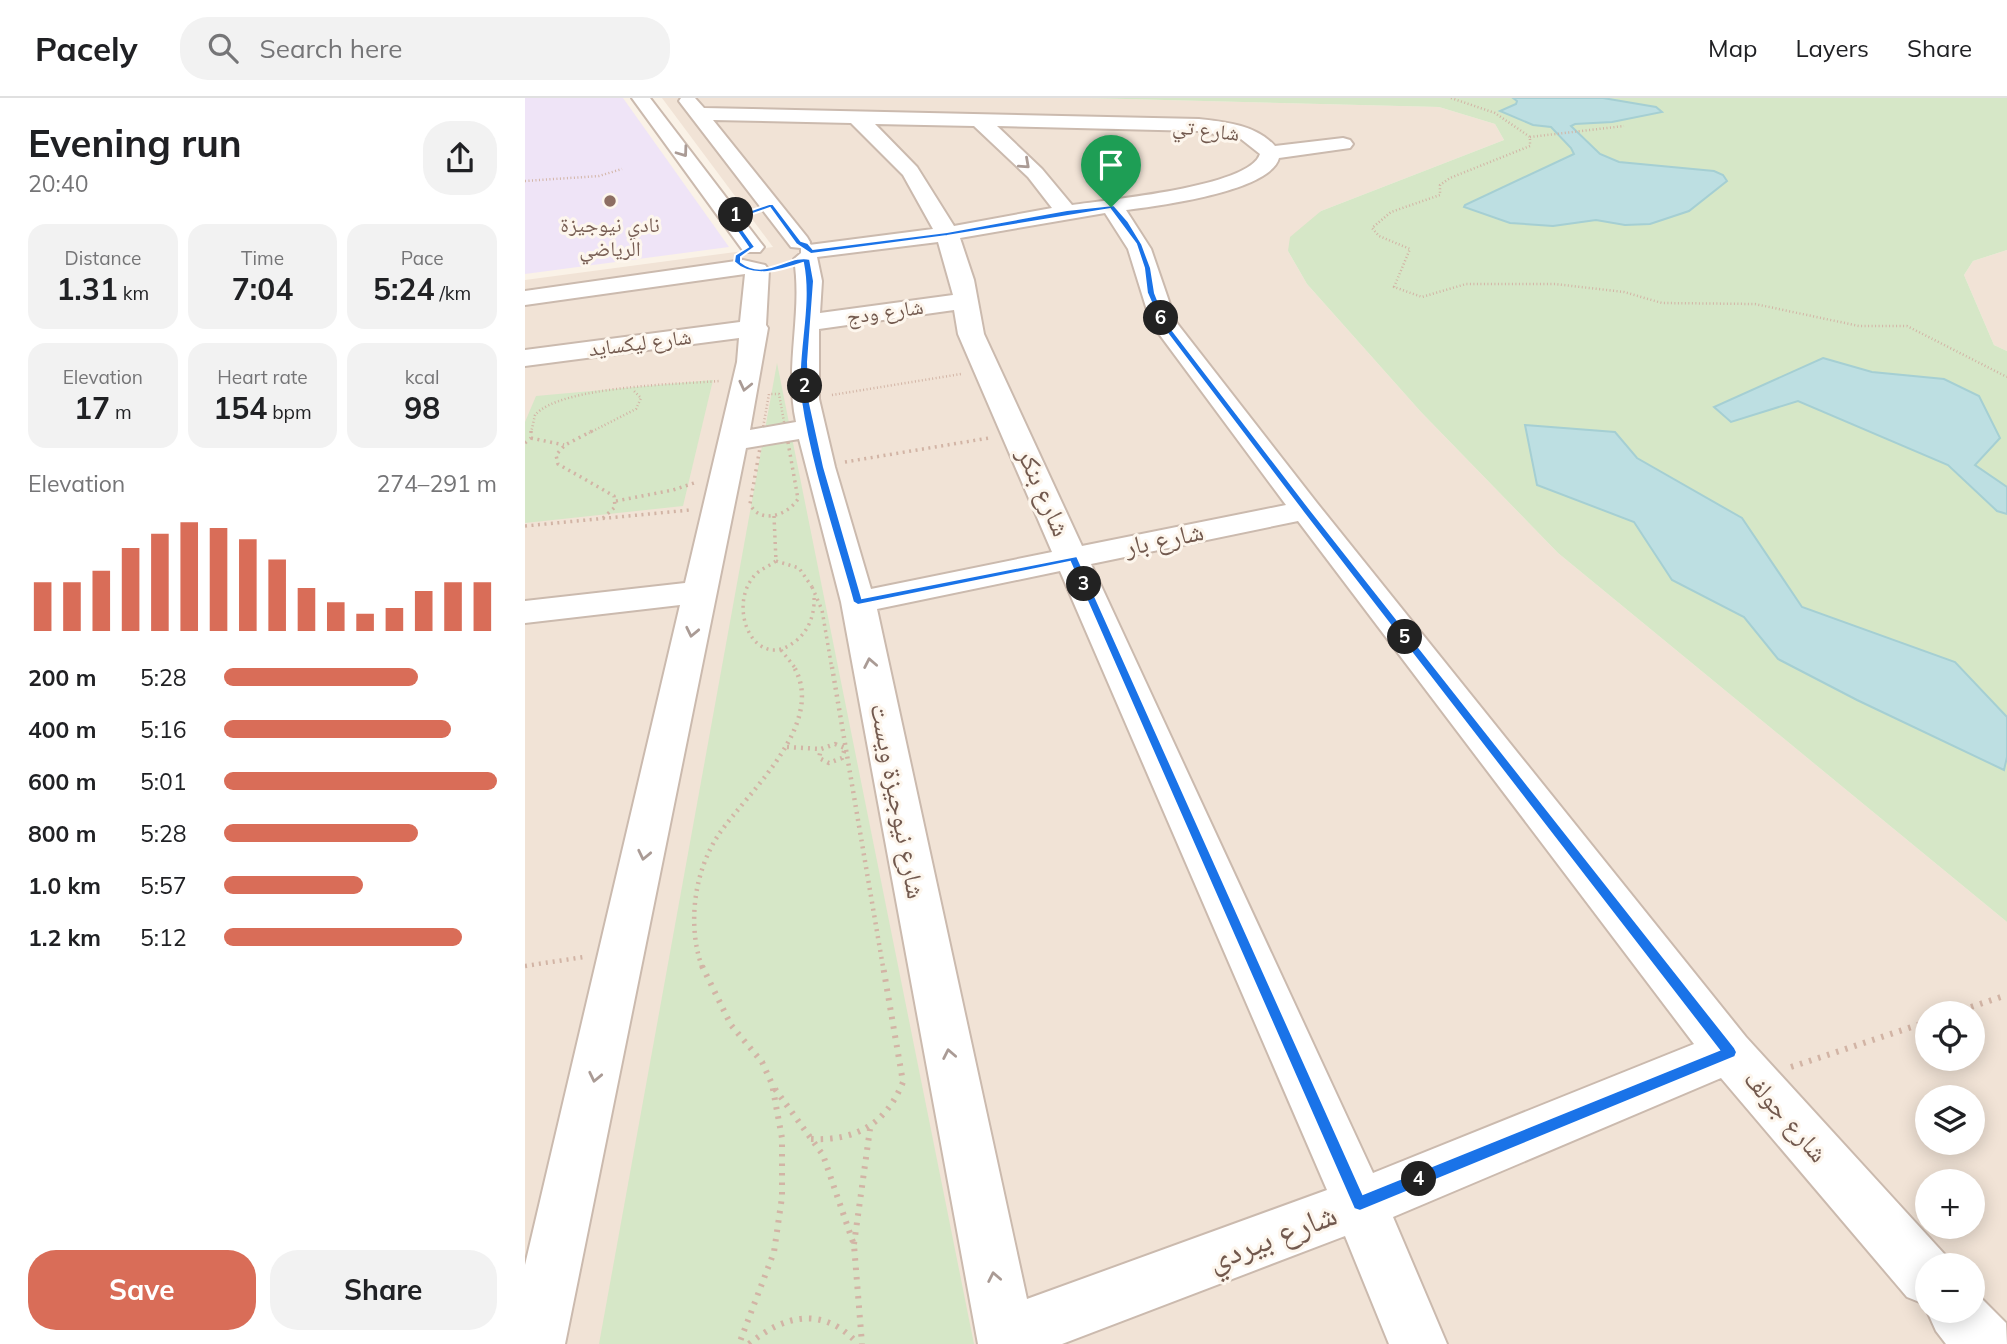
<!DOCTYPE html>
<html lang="en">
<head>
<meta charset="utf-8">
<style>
  :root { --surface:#fff; --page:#f2f2f2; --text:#202124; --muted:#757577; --line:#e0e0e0; --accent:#d96d58 }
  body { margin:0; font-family:Mulish,"Noto Naskh Arabic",sans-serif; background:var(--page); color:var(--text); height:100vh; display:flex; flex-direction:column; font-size:26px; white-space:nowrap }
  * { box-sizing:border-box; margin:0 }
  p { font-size:23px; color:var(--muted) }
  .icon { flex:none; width:38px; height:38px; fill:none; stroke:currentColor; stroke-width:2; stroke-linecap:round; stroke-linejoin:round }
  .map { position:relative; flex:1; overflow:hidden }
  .sheet { display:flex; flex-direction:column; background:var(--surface); width:525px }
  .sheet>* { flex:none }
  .tools { position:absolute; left:1390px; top:903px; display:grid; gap:14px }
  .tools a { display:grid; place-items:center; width:70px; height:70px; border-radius:50%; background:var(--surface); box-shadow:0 4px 18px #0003; font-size:35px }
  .pin { position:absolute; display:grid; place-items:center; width:60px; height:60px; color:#fff; margin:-72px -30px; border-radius:50% 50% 50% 0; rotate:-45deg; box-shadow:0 0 7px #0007 }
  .pin .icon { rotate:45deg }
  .km { position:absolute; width:35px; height:35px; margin:-18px; border-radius:50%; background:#222; color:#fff; font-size:19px; line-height:35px; text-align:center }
  .round { display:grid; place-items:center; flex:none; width:74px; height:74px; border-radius:28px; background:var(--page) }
  .summary { display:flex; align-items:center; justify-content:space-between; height:119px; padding:0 28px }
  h1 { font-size:38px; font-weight:700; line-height:52px }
  .metrics { display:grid; grid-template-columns:repeat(3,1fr); gap:10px; height:119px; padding:7px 28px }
  .metrics div { display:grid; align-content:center; border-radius:18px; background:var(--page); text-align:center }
  .metrics b { font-size:30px; font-weight:700 }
  .metrics small { font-size:19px; font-weight:400 }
  .metrics p { font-size:19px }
  .chart { height:196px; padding:14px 28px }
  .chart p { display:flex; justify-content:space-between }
  .chart svg { width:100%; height:126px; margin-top:7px; stroke:var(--accent); stroke-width:6 }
  .cta { display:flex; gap:14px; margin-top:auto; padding:14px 28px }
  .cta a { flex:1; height:80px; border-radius:28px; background:var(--accent); color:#fff; font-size:28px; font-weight:700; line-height:80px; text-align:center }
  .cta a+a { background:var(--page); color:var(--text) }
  ul { padding:0 28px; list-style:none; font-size:23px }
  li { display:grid; grid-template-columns:112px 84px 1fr; align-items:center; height:52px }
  li i { height:18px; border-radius:9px; background:var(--accent) }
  header { display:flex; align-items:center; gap:42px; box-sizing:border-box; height:98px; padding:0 35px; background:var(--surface); border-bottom:2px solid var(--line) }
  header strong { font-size:33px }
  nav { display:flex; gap:38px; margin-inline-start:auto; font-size:24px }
  .search { width:490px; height:63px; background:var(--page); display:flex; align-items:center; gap:18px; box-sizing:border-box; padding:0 24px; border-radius:28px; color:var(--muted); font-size:26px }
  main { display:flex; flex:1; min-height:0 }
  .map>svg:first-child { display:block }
</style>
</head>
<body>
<header>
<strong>Pacely</strong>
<div class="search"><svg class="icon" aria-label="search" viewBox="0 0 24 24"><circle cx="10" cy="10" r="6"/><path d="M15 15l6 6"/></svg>Search here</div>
<nav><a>Map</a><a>Layers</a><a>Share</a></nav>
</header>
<main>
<section class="sheet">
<div class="summary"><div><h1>Evening run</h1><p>20:40</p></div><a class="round"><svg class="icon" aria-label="share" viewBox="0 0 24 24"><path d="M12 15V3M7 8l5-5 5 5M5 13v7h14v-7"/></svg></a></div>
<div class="metrics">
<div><p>Distance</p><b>1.31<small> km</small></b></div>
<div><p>Time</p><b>7:04</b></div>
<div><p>Pace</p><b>5:24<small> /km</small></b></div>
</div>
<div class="metrics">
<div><p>Elevation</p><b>17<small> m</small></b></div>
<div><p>Heart rate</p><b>154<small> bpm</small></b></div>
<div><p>kcal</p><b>98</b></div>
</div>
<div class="chart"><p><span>Elevation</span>274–291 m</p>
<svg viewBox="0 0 160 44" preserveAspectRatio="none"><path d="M5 44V27M15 44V27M25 44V23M35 44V15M45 44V10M55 44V6M65 44V8M75 44V12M85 44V19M95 44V29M105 44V34M115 44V38M125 44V36M135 44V30M145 44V27M155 44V27"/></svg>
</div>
<ul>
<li><b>200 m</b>5:28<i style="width:71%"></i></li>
<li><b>400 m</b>5:16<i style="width:83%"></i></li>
<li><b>600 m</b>5:01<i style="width:100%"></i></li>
<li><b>800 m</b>5:28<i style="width:71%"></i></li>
<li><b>1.0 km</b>5:57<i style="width:51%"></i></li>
<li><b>1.2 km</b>5:12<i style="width:87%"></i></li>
</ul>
<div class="cta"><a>Save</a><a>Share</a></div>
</section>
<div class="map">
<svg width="1482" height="1246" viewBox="0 0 1482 1246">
  <rect width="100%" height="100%" fill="#faf2e7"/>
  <g fill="#f1e3d6" fill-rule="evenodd">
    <path d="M137,0H562L914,9L970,26L979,42L796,113L763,153L782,186L896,314L1033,455L1482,824V1246H0V182L248,149ZM1402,915H1447V961H1402ZM1402,999H1447V1045H1402ZM1402,1083H1447V1129H1402ZM1402,1167H1447V1213H1402Z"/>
    <path d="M1482,152V253L1469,247L1439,177L1448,163Z"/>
  </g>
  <path fill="#efe4f7" d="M0,0H98L204,149L0,176Z"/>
  <g fill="#d6e7c7">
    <path d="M562,0H1482V152L1448,163L1439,177L1469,247L1482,253V824L1033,455L896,314L782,186L763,153L765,139L796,113L979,42L970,26L914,9Z"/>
    <path d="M252,265L449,1246H74Z"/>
    <path d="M188,282L158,408L0,425V324L11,298Z"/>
  </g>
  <g fill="#bddfe2" stroke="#a5cfd3" stroke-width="2">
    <path d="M988,0H1078L1131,9L1137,14L1087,24L1050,26L1046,28L1075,56L1094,64L1189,73L1198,77L1202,83L1164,113L1125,126L1100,127L1071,122L1028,128L985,125L939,109L940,107L1049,56L1046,50L1026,29L1008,27L975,13L991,6L992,3Z"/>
    <path d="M1298,260L1347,274L1419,281L1454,298L1475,340L1450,367L1482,389V416L1472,413L1423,367L1273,303L1206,324L1189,309Z"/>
    <path d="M1000,327L1090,334L1112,360L1217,420L1277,509L1430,564L1482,619V659L1479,672L1332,602L1253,561L1219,519L1147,482L1109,424L1012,387Z"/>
  </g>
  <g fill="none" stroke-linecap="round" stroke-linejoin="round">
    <defs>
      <g id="minor">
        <path d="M107,0H125L235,144L239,149L235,154H219Z"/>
        <path d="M156,0H170L179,10L674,21C701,24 731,27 750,48L818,40L825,42L828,46L825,50L754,60C745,94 632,108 601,112L626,151L651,224L792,405L1221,939L1422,1159L1425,1167H1402V1207L1382,1199L1196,980L868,1119L922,1246H864L820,1138L537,1246H453L316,504L274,341L221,350L40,1246H0V1167L155,507L0,525V503L160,485L212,264L214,240L0,268V252L215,224L220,176L0,207V193L218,162L240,167L244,172L241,227L243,230L225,332L271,324C259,269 278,215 269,161L276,155V150L266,149L157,7L154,3ZM188,22L326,25L378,77L408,131L284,147L285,144L282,139ZM350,26L449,28L503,79L527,110L429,128L392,69ZM472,28L674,33L716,41L735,56C725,89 582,102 547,107L517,71ZM580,115L603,151L626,225L761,407L557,448L459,236L449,182L435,140ZM413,144L428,197L295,215L297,183L292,159ZM429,212L433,236L527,454L346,491L310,369L294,301V231ZM773,423L1169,946L848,1075L566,466ZM535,473L802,1092L502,1201L352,511Z"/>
        <path d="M1447,1191L1481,1225L1482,1246H1421L1411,1233L1402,1213H1447Z"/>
      </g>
    </defs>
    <use href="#minor" stroke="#cbbaae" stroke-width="4"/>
    <g stroke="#d2b4a5" stroke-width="2.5" stroke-dasharray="1 2.5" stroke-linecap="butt">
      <path d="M926,0L970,15L1005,39V48L925,80L915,87V97L866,114L847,130L854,138L885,151L869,189L897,199L941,186H1030L1099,194L1137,205L1230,206L1334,228H1382L1482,279"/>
      <path d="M1005,39L1099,28"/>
      <path d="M0,83L74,78L97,71"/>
      <path d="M307,297L436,276"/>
      <path d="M6,335L10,317C35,288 156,286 195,283"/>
      <path d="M64,335L111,311L116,300L108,292"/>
      <path d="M237,335L244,296H254L261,335"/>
    </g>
    <g stroke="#d2b4a5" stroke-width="3.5" stroke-dasharray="2 4.5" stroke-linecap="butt">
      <path d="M67,333L40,347L31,357L33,366L89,398L90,409L78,420"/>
      <path d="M238,333L225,406C235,427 263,417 273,401L261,333"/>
      <path d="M6,340L39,347"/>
      <path d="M0,345L6,340V333"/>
      <path d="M320,364L464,340"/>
      <path d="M91,403L148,392L172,384"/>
      <path d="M249,418L251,463C244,468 234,472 229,478C201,511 231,577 272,542C285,531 290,514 289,498"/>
      <path d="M0,428L165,412"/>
      <path d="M251,463L274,470L287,489"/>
      <path d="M287,489L297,512L307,571"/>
      <path d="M256,552L271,571"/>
    </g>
    <g stroke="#d2b4a5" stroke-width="4.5" stroke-dasharray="2 5" stroke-linecap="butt">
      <path d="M307,569L358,869"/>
      <path d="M310,646L320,650L317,660L304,665L294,660L296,651Z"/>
      <path d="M262,649L296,651"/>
      <path d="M0,868L59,859"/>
      <path d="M177,869C162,827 169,773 194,736C223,694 302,626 269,569"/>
    </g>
    <g stroke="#d2b4a5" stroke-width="6" stroke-dasharray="2.5 7" stroke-linecap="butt">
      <path d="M177,868L206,927L237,964L247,986L257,1040V1099L249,1154L214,1246"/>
      <path d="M1428,915L1482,897"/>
      <path d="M1266,969L1402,924"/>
      <path d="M250,991L298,1057L329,1147L337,1246"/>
      <path d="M286,1041C331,1043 361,1026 378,984L358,868"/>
      <path d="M329,1146L345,1031"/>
      <path d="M224,1246C260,1216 299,1208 333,1246"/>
    </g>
    <use href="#minor" fill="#fff" fill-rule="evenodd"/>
  </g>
  <defs><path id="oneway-chevron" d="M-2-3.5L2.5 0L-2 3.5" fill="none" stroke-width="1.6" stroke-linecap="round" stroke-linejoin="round" transform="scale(1.75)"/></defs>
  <g stroke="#aa9b95">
    <use href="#oneway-chevron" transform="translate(158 54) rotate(54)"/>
    <use href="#oneway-chevron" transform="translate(500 66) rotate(42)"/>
    <use href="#oneway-chevron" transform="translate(220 288) rotate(103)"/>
    <use href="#oneway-chevron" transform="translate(167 534) rotate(102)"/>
    <use href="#oneway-chevron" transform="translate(345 565) rotate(-101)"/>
    <use href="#oneway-chevron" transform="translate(119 757) rotate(102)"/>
    <use href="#oneway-chevron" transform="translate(424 956) rotate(-101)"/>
    <use href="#oneway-chevron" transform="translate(70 979) rotate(102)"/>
    <use href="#oneway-chevron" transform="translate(469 1179) rotate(-101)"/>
  </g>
  <path fill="#1a73e8" stroke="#fff" stroke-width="2" fill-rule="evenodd" d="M244,106H248L276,143L283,145L288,151L422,134L542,112L589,107L603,123L617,146L626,170L630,195L642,225L784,410L1210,950L1212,954L1210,959L840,1111L835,1113L829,1111L545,464L333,507L328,504C310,438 286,371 276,303C270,257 287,210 278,165C257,172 227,182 209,164L210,157L223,149L200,116L224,113ZM245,110L271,146L286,156L422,138L585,111L611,146L619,170L622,195L636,227L778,414L1194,952L838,1096L552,458L337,500L299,369L284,301L283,264L289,183L285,161C265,155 240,183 216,164V159L230,149L208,118L225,117Z"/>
  <circle fill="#8d6e63" stroke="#fdf6ed" stroke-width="2.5" cx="85" cy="103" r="7"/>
  <g text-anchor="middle" stroke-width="6" stroke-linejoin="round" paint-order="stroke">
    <g font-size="21" fill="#72594e" stroke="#fdf6ed">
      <text transform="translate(681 32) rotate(7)" y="7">شارع تي</text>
      <text transform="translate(360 214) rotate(-8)" y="7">شارع ودج</text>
      <text transform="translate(115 245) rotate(-7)" y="7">شارع ليكسايد</text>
    </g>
    <g font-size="21" fill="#785e54" stroke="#fdf6ed">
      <text x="85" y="134">نادي نيوجيزة<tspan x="85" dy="24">الرياضي</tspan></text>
    </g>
    <g font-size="26" fill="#72594e" stroke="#fdf6ed">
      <text transform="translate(519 394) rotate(66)" y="9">شارع بنكر</text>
      <text transform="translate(639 441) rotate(-12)" y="9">شارع بار</text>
      <text transform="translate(373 703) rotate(79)" y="9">شارع نيوجيزة ويست</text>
      <text transform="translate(1261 1018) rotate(49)" y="9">شارع جولف</text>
    </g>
    <g font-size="32" fill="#72594e" stroke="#fdf6ed">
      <text transform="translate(747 1139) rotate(-21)" y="11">شارع بيردي</text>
    </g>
  </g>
</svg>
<div class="tools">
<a><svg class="icon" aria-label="locate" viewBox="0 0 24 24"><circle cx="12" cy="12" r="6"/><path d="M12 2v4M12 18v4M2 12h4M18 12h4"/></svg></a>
<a><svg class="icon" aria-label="layers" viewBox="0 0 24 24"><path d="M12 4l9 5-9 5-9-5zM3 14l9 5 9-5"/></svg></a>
<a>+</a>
<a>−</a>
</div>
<div class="pin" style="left:586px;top:109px;background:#1e9e55"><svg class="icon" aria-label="arrive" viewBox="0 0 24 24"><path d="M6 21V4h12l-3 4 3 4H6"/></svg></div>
<b class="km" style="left:211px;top:117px">1</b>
<b class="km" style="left:280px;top:288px">2</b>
<b class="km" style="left:559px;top:486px">3</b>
<b class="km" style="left:894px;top:1081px">4</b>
<b class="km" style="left:880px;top:539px">5</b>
<b class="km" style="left:636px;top:220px">6</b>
</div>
</main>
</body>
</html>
